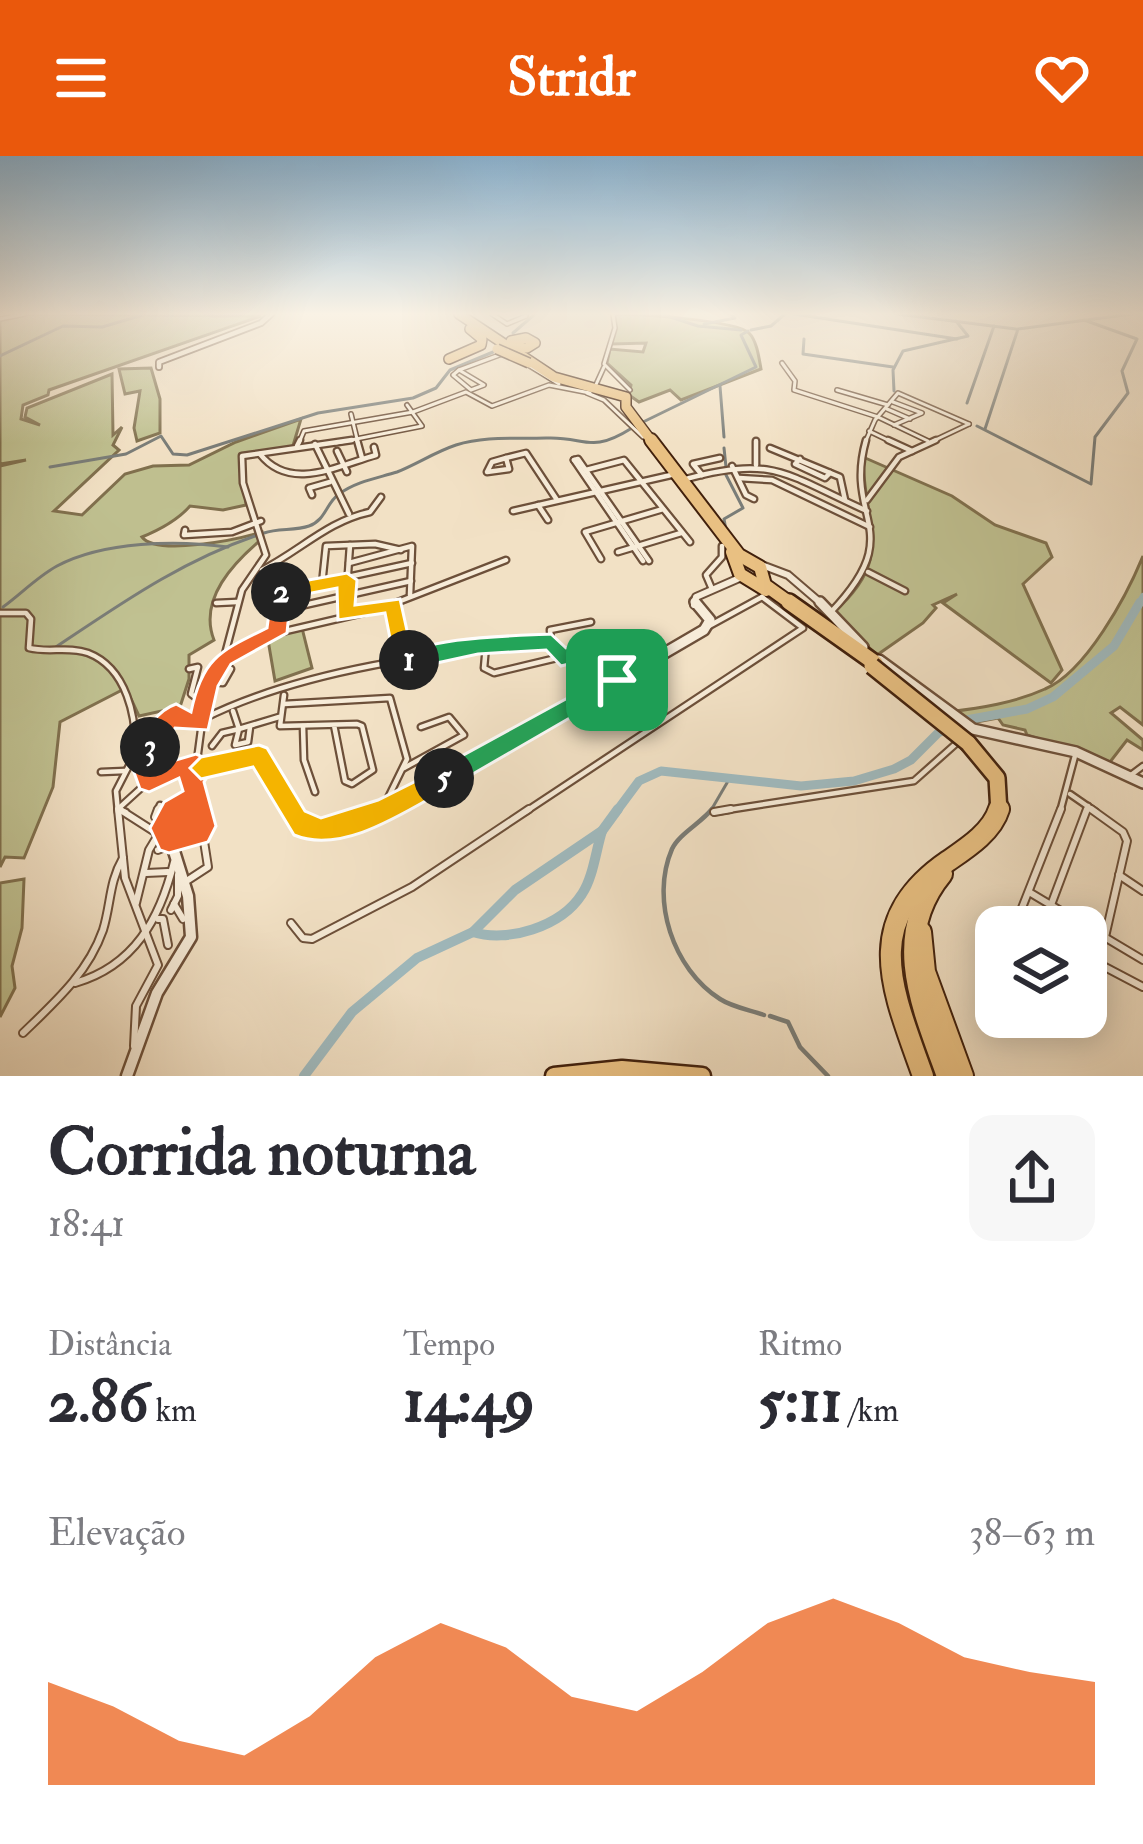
<!DOCTYPE html>
<html lang="pt">
<head>
<meta charset="utf-8">
<style>
  :root { --surface:#fff; --page:#f7f7f7; --text:#2b2b33; --muted:#7c7c81; --accent:#ea580c }
  body { margin:0; font-family:"IM FELL Double Pica",serif; background:var(--page); color:var(--text); height:100vh; display:flex; flex-direction:column; font-size:45px; white-space:nowrap }
  * { box-sizing:border-box; margin:0 }
  p { font-size:39px; color:var(--muted) }
  .icon { flex:none; width:66px; height:66px; fill:none; stroke:currentColor; stroke-width:2; stroke-linecap:round; stroke-linejoin:round }
  .map { position:relative; height:920px; overflow:hidden }
  .sheet { display:flex; flex-direction:column; background:var(--surface); flex:1 }
  .sheet>* { flex:none }
  .buttons { position:absolute; left:975px; top:750px; display:grid; gap:24px }
  .buttons a { display:grid; place-items:center; width:132px; height:132px; border-radius:24px; background:var(--surface); box-shadow:0 6px 30px #0003; font-size:60px }
  .pin { position:absolute; display:grid; place-items:center; width:102px; height:102px; color:#fff; margin:-51px; border-radius:24px; box-shadow:0 6px 18px #0006 }
  .km { position:absolute; width:60px; height:60px; margin:-30px; border-radius:50%; background:#222; color:#fff; font-size:33px; line-height:60px; text-align:center }
  .round { display:grid; place-items:center; flex:none; width:126px; height:126px; border-radius:24px; background:var(--page) }
  .headline { display:flex; align-items:center; justify-content:space-between; height:204px; padding:0 48px }
  h1 { font-size:66px; font-weight:700; line-height:90px }
  .metrics { display:grid; grid-template-columns:repeat(3,1fr); gap:18px; height:204px; padding:12px 48px }
  .metrics div { display:grid; align-content:center }
  .metrics b { font-size:60px; font-weight:700 }
  .metrics small { font-size:33px; font-weight:400 }
  .metrics p { font-size:33px }
  .chart { height:336px; padding:24px 48px }
  .chart p { display:flex; justify-content:space-between }
  .chart svg { width:100%; height:216px; margin-top:12px; fill:var(--accent); opacity:.7 }
  header { display:flex; justify-content:space-between; align-items:center; height:156px; padding:0 48px; background:var(--accent); color:#fff; font-size:54px; font-weight:700 }
  .map>svg:first-child { display:block }
</style>
</head>
<body>
<header><svg class="icon" aria-label="menu" viewBox="0 0 24 24"><path d="M4 6h16M4 12h16M4 18h16"/></svg>Stridr<svg class="icon" aria-label="heart" viewBox="0 0 24 24"><path d="M12 20l-8-8c-3-5 5-10 8-4 3-6 11-1 8 4z"/></svg></header>
<div class="map">
<svg width="1143" height="920" viewBox="0 0 1143 920">
  <rect width="100%" height="100%" fill="#f2e1c5"/>
  <filter id="stains"><feTurbulence type="fractalNoise" baseFrequency=".00167" numOctaves="4"/><feColorMatrix values="0 0 0 0 .2 0 0 0 0 .09 0 0 0 0 .02 0 0 0 .5 -.17"/></filter>
  <radialGradient id="worn" r=".72"><stop offset=".6" stop-color="#630" stop-opacity="0"/><stop offset="1" stop-color="#630" stop-opacity=".3"/></radialGradient>
  <g fill="#c0c191" stroke="#80704e" stroke-width="3">
    <path d="M27,158L261,160L49,234L48,239L23,249L21,263L40,269L25,261L27,252L112,218L113,279L122,271L113,289L119,294L54,355L82,359L125,318L153,310L189,309L236,286L301,263L292,293L242,298L246,349L223,354L190,350C177,365 159,374 142,381C156,400 236,384 262,376L263,382C234,406 198,443 214,484L189,499V523L180,551L139,560L126,532L60,566L53,631L24,702L5,701L0,711V310L26,304L0,308V164Z"/>
    <path d="M615,158C637,158 736,164 749,177C757,185 759,202 761,213L681,244L670,234L639,246L629,239L631,229L607,207L610,193L643,196L646,187L612,188Z"/>
    <path d="M151,212L160,243V277L137,285L134,272L140,235L125,238L119,213Z"/>
    <path d="M863,301L952,340L995,369L1046,387L1052,401L1023,428L1062,514L1051,527L943,447L957,438L933,449L936,452L923,467L877,499L833,457C896,401 864,374 863,301Z"/>
    <path d="M1143,400V569L1120,551L1111,557L1143,584V594L1127,584L1110,606L1027,579L1025,574L1003,569L998,562L966,568L948,556C981,552 1014,547 1045,533C1086,516 1127,439 1143,400Z"/>
    <path d="M302,472L312,512L275,525L268,484Z"/>
    <path d="M24,723L22,772L12,810L15,832L0,861V727Z"/>
  </g>
  <g fill="none" stroke-linecap="round" stroke-linejoin="round">
    <g stroke="#7a7d78" stroke-width="3">
      <path d="M661,158L698,170L741,174"/>
      <path d="M794,158L957,183"/>
      <path d="M897,158L1016,173"/>
      <path d="M704,168L735,162L731,158"/>
      <path d="M751,174L771,170L785,158"/>
      <path d="M513,177L535,158"/>
      <path d="M804,183L803,198L893,211"/>
      <path d="M0,200L63,170L102,171L146,158"/>
      <path d="M720,230L724,281"/>
      <path d="M894,235L893,214L903,195L968,180L956,165"/>
      <path d="M967,247L994,170"/>
      <path d="M643,266L756,211L741,179L748,175"/>
      <path d="M977,270L1091,328L1095,281L1128,237L1122,215L1137,183L1084,164"/>
      <path d="M985,273L1018,173L1132,158"/>
      <path d="M724,292L726,311"/>
      <path d="M50,311L126,298L161,280L173,298L187,299L318,257L413,242L436,232L450,214L493,196"/>
      <path d="M725,317L743,352L724,363L726,374"/>
      <path d="M3,451C21,438 37,421 57,410C104,385 177,384 228,391"/>
      <path d="M56,491C123,446 186,402 264,377C278,372 295,375 309,370C326,364 326,347 339,338C357,325 378,322 397,316C417,308 435,296 456,289C485,280 515,283 546,282C586,280 589,299 632,272"/>
      <path d="M710,656L731,620"/>
    </g>
    <g stroke="#7a7d78" stroke-width="4.5">
      <path d="M712,653C701,667 679,678 672,693C650,744 673,813 720,843C732,851 750,854 764,859"/>
      <path d="M770,860L788,866L800,891L828,920"/>
    </g>
    <path stroke="#a0bbc0" stroke-width="6" d="M1138,449L1143,440"/>
    <path stroke="#a0bbc0" stroke-width="9" d="M616,656L639,625L661,615L801,630L854,625L894,613L911,604L938,577L966,564L1027,553L1053,541L1114,490L1140,446"/>
    <g stroke="#a0bbc0" stroke-width="10">
      <path d="M473,776C507,787 561,771 582,738C593,722 596,694 602,675"/>
      <path d="M304,920L352,856L417,802L473,776L515,734L602,675L618,653"/>
    </g>
    <defs>
      <path id="pedestrian-far1" d="M147,620L155,600"/>
      <g id="pedestrian">
        <path d="M158,694L170,689"/>
        <path d="M146,717L168,716"/>
      </g>
      <g id="minor-far2">
        <path d="M492,158L507,168L526,160"/>
        <path d="M613,158L615,172L604,208L630,234"/>
        <path d="M0,163L25,158"/>
        <path d="M782,207L795,225L794,234L878,261L928,285"/>
        <path d="M528,209L559,228"/>
        <path d="M459,214L484,229L471,234L453,219Z"/>
        <path d="M459,214L502,198"/>
        <path d="M594,233L604,211"/>
        <path d="M837,234L888,249"/>
        <path d="M587,237L604,244L643,281"/>
        <path d="M893,246L922,257L894,269"/>
        <path d="M887,253L910,263"/>
        <path d="M351,258L358,287"/>
        <path d="M869,275L894,287"/>
        <path d="M299,287L304,275L413,256L466,236L492,250L549,229L590,237"/>
        <path d="M336,287L422,270L407,249"/>
        <path d="M865,287L875,264L898,237L969,268"/>
        <path d="M929,287L969,268"/>
      </g>
      <g id="minor-far1">
        <path d="M357,284L362,302"/>
        <path d="M888,284L912,295"/>
        <path d="M756,285V309"/>
        <path d="M315,288L349,358"/>
        <path d="M297,290L300,284"/>
        <path d="M770,292L840,321L845,344"/>
        <path d="M337,295L347,316"/>
        <path d="M260,298C290,336 337,310 376,299L374,291"/>
        <path d="M506,302L509,313L487,316L492,306Z"/>
        <path d="M506,302L526,297L557,344"/>
        <path d="M800,303L795,308L825,322L830,317"/>
        <path d="M574,304L578,303L649,405"/>
        <path d="M574,304L643,405"/>
        <path d="M732,310L746,339L754,343"/>
        <path d="M586,314L624,304L690,386"/>
        <path d="M702,319L693,308L720,302"/>
        <path d="M739,322L772,324L870,371"/>
        <path d="M686,323C774,298 788,320 867,355"/>
        <path d="M312,339L309,332L330,326"/>
        <path d="M867,344L899,301L936,284"/>
        <path d="M538,349L548,364"/>
        <path d="M513,355L671,319"/>
        <path d="M185,374L184,379L232,376L261,365"/>
        <path d="M618,396L681,377"/>
        <path d="M601,403L585,376L663,353"/>
        <path d="M349,407L412,390L410,439"/>
        <path d="M262,414C301,394 328,365 370,356L381,341"/>
        <path d="M868,416L905,435"/>
        <path d="M322,428L326,390L375,388L401,394"/>
        <path d="M712,433L706,419L722,401V390"/>
        <path d="M279,436L412,407"/>
        <path d="M216,447L237,446"/>
        <path d="M393,448L403,506"/>
        <path d="M278,455L411,425"/>
        <path d="M831,456C909,374 843,365 866,284"/>
        <path d="M0,457H26L31,463L29,492C48,497 69,490 88,497C127,512 137,562 135,598"/>
        <path d="M345,459L350,389"/>
        <path d="M709,470L762,441"/>
        <path d="M277,474L281,414"/>
        <path d="M551,486L550,474L591,466"/>
        <path d="M486,490L484,512L494,517L607,490L617,523"/>
        <path d="M224,502L277,477L380,453L506,404"/>
        <path d="M189,513L198,511L191,538L203,547"/>
        <path d="M209,526L223,527L231,513"/>
        <path d="M284,539L280,570L357,568L362,570L373,614L352,628L345,625L334,569"/>
        <path d="M284,548L390,542L407,603L387,644"/>
        <path d="M233,555L239,573L279,561"/>
        <path d="M203,563C303,513 440,496 551,486L561,501"/>
        <path d="M303,570L304,604L315,636"/>
        <path d="M212,590L222,577L239,573L235,589L248,586L250,571"/>
        <path d="M196,612L207,529L224,502L242,434L266,399L243,327L242,300L352,284"/>
        <path d="M404,612L464,579L449,561L421,571"/>
        <path d="M101,616L125,615"/>
        <path d="M1131,619L1143,610"/>
        <path d="M149,625L144,611L158,574L176,557L182,565L201,567"/>
        <path d="M197,638L200,656"/>
        <path d="M1070,638L1096,656"/>
        <path d="M118,653L151,623L194,609"/>
        <path d="M118,653L126,656"/>
        <path d="M118,656L116,635L135,598L144,611"/>
        <path d="M157,656L160,649L174,655"/>
        <path d="M525,656L803,472L762,441"/>
        <path d="M714,656L914,625L959,585"/>
        <path d="M1060,656L1076,596"/>
        <path d="M1086,656L1088,650"/>
      </g>
      <g id="minor">
        <path d="M118,653L125,722L158,809L136,850L134,890"/>
        <path d="M119,653L155,676"/>
        <path d="M1091,653L1123,676L1127,685L1105,781"/>
        <path d="M714,656L731,653"/>
        <path d="M155,661L158,653"/>
        <path d="M174,685L199,678L204,670"/>
        <path d="M1119,719L1143,735"/>
        <path d="M185,726L208,711L199,653"/>
        <path d="M1029,736L1143,804"/>
        <path d="M136,747L149,694L173,654"/>
        <path d="M174,748L183,763"/>
        <path d="M1051,749L1087,653"/>
        <path d="M171,754L178,740V719"/>
        <path d="M158,763H163L168,789"/>
        <path d="M291,767L303,782L312,783L412,731L529,653"/>
        <path d="M1024,771L1016,767L1061,653"/>
        <path d="M1086,801L1143,831"/>
        <path d="M75,827C134,810 160,763 174,706"/>
        <path d="M23,877C55,846 88,817 103,774C111,748 109,726 123,702"/>
      </g>
      <path id="tertiary-far3" d="M159,211V206L261,167L271,158"/>
      <g id="tertiary-far2">
        <path d="M759,408L788,419L823,449"/>
        <path d="M694,449L696,441L744,420"/>
      </g>
      <g id="tertiary-far1">
        <path d="M820,446L863,491"/>
        <path d="M879,504L973,573L1076,596L1143,627"/>
        <path d="M183,656L197,638L191,623L196,613L259,599L294,656"/>
        <path d="M371,656L500,593L704,474L710,464L695,446"/>
      </g>
      <g id="tertiary">
        <path d="M292,653L303,671L332,670L379,653"/>
        <path d="M127,920L157,837L191,781L188,740L168,676L185,653"/>
      </g>
      <path id="primary" d="M554,920L622,913L702,920"/>
      <g id="trunk-far3">
        <path d="M459,158L554,221L626,241V251L653,287"/>
        <path d="M511,185L526,182L535,187L527,192L512,190"/>
        <path d="M449,203L481,189L482,183L470,173"/>
      </g>
      <g id="trunk-far2">
        <path d="M651,284L739,399L760,411L765,429L793,449"/>
        <path d="M732,396L740,418L766,434"/>
      </g>
      <g id="trunk-far1">
        <path d="M789,446L875,507"/>
        <path d="M968,587L997,622L999,656"/>
      </g>
      <g id="trunk">
        <path d="M942,718C890,781 922,851 947,920"/>
        <path d="M921,776L925,816L963,920"/>
        <path d="M923,920C893,835 859,766 948,705C967,692 992,676 999,653"/>
      </g>
    </defs>
    <use href="#pedestrian-far1" stroke="#6d503a" stroke-width="9"/>
    <use href="#pedestrian" stroke="#6d503a" stroke-width="10"/>
    <use href="#minor-far2" stroke="#6d503a" stroke-width="6"/>
    <use href="#minor-far1" stroke="#6d503a" stroke-width="9"/>
    <use href="#minor" stroke="#6d503a" stroke-width="10"/>
    <use href="#tertiary-far3" stroke="#6d503a" stroke-width="8"/>
    <use href="#tertiary-far2" stroke="#6d503a" stroke-width="10"/>
    <use href="#tertiary-far1" stroke="#6d503a" stroke-width="14"/>
    <use href="#tertiary" stroke="#6d503a" stroke-width="15"/>
    <use href="#primary" stroke="#41200c" stroke-width="21"/>
    <use href="#trunk-far3" stroke="#41200c" stroke-width="12"/>
    <use href="#trunk-far2" stroke="#41200c" stroke-width="16"/>
    <use href="#trunk-far1" stroke="#41200c" stroke-width="20"/>
    <use href="#trunk" stroke="#41200c" stroke-width="24"/>
    <use href="#pedestrian-far1" stroke="#f7ecd9" stroke-width="4.5"/>
    <use href="#pedestrian" stroke="#f7ecd9" stroke-width="6"/>
    <use href="#minor-far2" stroke="#f7ecd9" stroke-width="3"/>
    <use href="#minor-far1" stroke="#f7ecd9" stroke-width="4.5"/>
    <use href="#minor" stroke="#f7ecd9" stroke-width="6"/>
    <use href="#tertiary-far3" stroke="#f7ecd9" stroke-width="4.5"/>
    <use href="#tertiary-far2" stroke="#f7ecd9" stroke-width="6"/>
    <use href="#tertiary-far1" stroke="#f7ecd9" stroke-width="9"/>
    <use href="#tertiary" stroke="#f7ecd9" stroke-width="10"/>
    <use href="#primary" stroke="#e9c082" stroke-width="16"/>
    <use href="#trunk-far3" stroke="#e9c082" stroke-width="9"/>
    <use href="#trunk-far2" stroke="#e9c082" stroke-width="12"/>
    <use href="#trunk-far1" stroke="#e9c082" stroke-width="15"/>
    <use href="#trunk" stroke="#e9c082" stroke-width="20"/>
    <defs>
      <path id="trunk-bridge-far1" d="M497,193L529,207"/>
      <path id="trunk-bridge" d="M872,510L968,587"/>
    </defs>
    <use href="#trunk-bridge-far1" stroke="#41200c" stroke-width="12" stroke-linecap="butt"/>
    <use href="#trunk-bridge" stroke="#41200c" stroke-width="20" stroke-linecap="butt"/>
    <use href="#trunk-bridge-far1" stroke="#e9c082" stroke-width="9"/>
    <use href="#trunk-bridge" stroke="#e9c082" stroke-width="15"/>
  </g>
  <linearGradient id="sky" x2="0" y2="1"><stop stop-color="#8bb7d8"/><stop offset="0.55" stop-color="#f9f2e5"/><stop offset="1" stop-color="#f9f2e5" stop-opacity="0"/></linearGradient>
  <rect width="1143" height="287" fill="url(#sky)"/>
  <path fill="#22a559" stroke="#fff" stroke-width="3" d="M551,478L566,492L614,484L628,524L625,530H610L600,500L561,510L546,494L478,498L409,513L399,504C420,480 517,480 551,478Z"/>
  <path fill="#f5b400" stroke="#fff" stroke-width="3" d="M347,417L357,424L355,449L400,443L412,497L419,504L416,510L396,512L385,457L338,464L337,432L281,443L272,436L281,429Z"/>
  <path fill="#f0652b" stroke="#fff" stroke-width="3" d="M281,429L291,436L287,477L231,508L218,530L208,574L175,572L158,598H142L139,591C147,573 156,555 176,548L191,556C202,502 220,495 267,472L272,436Z"/>
  <path fill="#f0652b" stroke="#fff" stroke-width="3" d="M150,580L162,591L156,610L196,598L210,604L213,612L204,626L216,670L208,686L169,697L160,694L150,672L164,646L183,635L179,622L149,636L140,633L132,611L142,583Z"/>
  <path fill="#f5b400" stroke="#fff" stroke-width="3" d="M259,589L267,592L305,655L321,662L378,644L444,611L456,622L452,630C409,653 344,700 294,679L253,611L201,623L190,612L201,601Z"/>
  <path fill="#22a559" stroke="#fff" stroke-width="3" d="M617,515L628,524L625,530L452,630H436V614Z"/>
  <rect width="100%" height="100%" filter="url(#stains)"/>
  <rect width="100%" height="100%" fill="url(#worn)"/>
</svg>
<div class="buttons">
<a><svg class="icon" aria-label="layers" viewBox="0 0 24 24"><path d="M12 4l9 5-9 5-9-5zM3 14l9 5 9-5"/></svg></a>
</div>
<div class="pin" style="left:617px;top:524px;background:#1e9e55"><svg class="icon" aria-label="arrive" viewBox="0 0 24 24"><path d="M6 21V4h12l-3 4 3 4H6"/></svg></div>
<b class="km" style="left:409px;top:504px">1</b>
<b class="km" style="left:281px;top:436px">2</b>
<b class="km" style="left:150px;top:591px">3</b>
<b class="km" style="left:444px;top:622px">5</b>
</div>
<section class="sheet">
<div class="headline"><div><h1>Corrida noturna</h1><p>18:41</p></div><a class="round"><svg class="icon" aria-label="share" viewBox="0 0 24 24"><path d="M12 15V3M7 8l5-5 5 5M5 13v7h14v-7"/></svg></a></div>
<div class="metrics">
<div><p>Distância</p><b>2.86<small> km</small></b></div>
<div><p>Tempo</p><b>14:49</b></div>
<div><p>Ritmo</p><b>5:11<small> /km</small></b></div>
</div>
<div class="chart"><p><span>Elevação</span>38–63 m</p>
<svg viewBox="0 0 160 44" preserveAspectRatio="none"><path d="M0 44V23L10 28L20 35L30 38L40 30L50 18L60 11L70 16L80 26L90 29L100 21L110 11L120 6L130 11L140 18L150 21L160 23V44z"/></svg>
</div>
</section>
</body>
</html>
